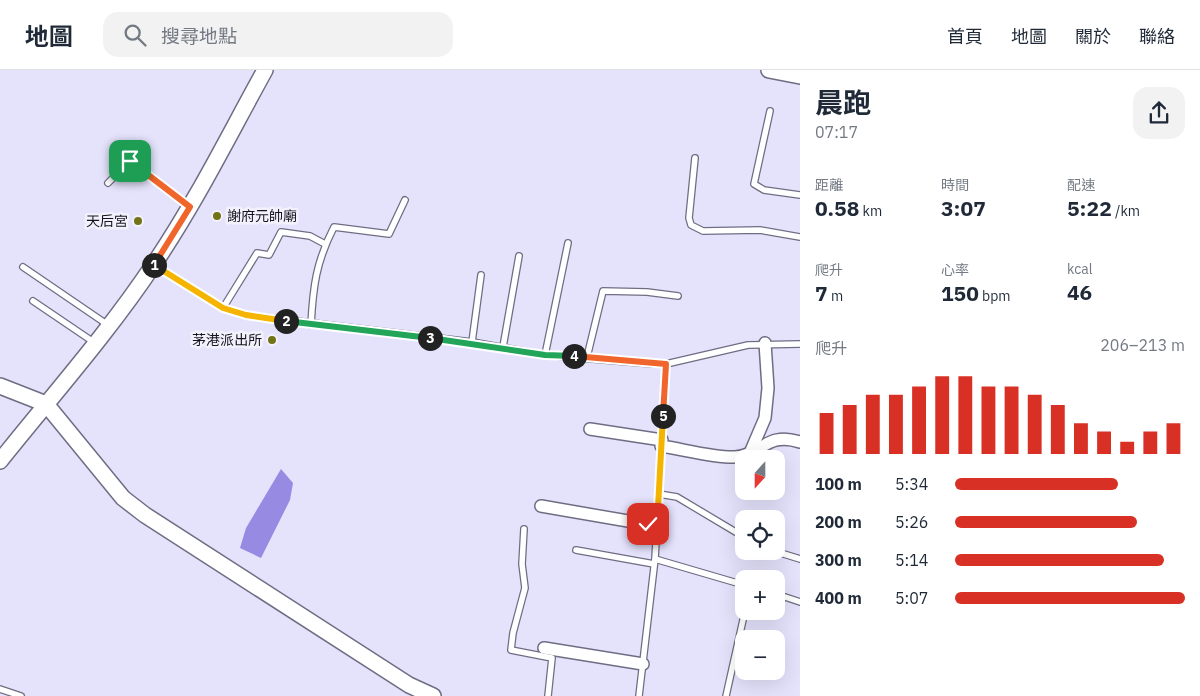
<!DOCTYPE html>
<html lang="zh-TW">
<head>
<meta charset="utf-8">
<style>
  :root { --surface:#fff; --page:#f2f2f3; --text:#1f2937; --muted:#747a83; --line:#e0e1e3; --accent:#d93025 }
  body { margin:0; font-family:"IBM Plex Sans","Noto Sans TC",sans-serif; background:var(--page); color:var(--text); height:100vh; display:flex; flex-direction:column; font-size:19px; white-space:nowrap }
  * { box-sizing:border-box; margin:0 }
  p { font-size:16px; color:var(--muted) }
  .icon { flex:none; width:28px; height:28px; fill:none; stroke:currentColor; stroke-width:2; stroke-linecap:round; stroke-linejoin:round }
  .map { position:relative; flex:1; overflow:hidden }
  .details { display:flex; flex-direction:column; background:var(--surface); width:400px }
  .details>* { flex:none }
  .needle { width:32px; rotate:201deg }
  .controls { position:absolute; left:735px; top:380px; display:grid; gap:10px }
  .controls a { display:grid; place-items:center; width:50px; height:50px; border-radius:10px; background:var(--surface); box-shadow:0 5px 20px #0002; font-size:25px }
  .pin { position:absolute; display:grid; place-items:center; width:42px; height:42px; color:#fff; margin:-21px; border-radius:10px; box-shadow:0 2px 8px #0006 }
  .km { position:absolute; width:25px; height:25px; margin:-12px; border-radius:50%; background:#222; color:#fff; font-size:14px; line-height:25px; text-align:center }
  .round { display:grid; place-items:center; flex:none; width:52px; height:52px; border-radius:15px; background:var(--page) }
  .headline { display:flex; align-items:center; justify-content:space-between; height:85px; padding:0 15px }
  h1 { font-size:28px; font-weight:700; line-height:38px }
  .stats { display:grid; grid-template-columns:repeat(3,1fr); gap:8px; height:85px; padding:5px 15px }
  .stats div { display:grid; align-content:center }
  .stats b { font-size:21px; font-weight:700 }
  .stats small { font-size:14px; font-weight:400 }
  .stats p { font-size:14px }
  .chart { height:140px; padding:10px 15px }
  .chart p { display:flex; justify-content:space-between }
  .chart svg { width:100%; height:90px; margin-top:5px; stroke:var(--accent); stroke-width:6 }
  ul { padding:0 15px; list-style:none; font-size:16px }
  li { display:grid; grid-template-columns:80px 60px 1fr; align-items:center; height:38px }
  li i { height:12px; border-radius:6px; background:var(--accent) }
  header { display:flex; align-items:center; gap:30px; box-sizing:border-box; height:70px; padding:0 25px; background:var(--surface); border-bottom:1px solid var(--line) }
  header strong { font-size:24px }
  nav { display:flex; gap:28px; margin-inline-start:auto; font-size:18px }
  .search { width:350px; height:45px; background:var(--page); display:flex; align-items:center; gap:12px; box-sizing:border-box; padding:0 18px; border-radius:15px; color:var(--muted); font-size:19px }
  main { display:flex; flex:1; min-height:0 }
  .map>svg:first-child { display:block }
</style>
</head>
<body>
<header>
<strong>地圖</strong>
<div class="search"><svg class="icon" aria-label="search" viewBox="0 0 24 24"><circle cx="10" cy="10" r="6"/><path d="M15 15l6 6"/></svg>搜尋地點</div>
<nav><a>首頁</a><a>地圖</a><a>關於</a><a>聯絡</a></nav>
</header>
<main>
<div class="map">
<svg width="800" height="626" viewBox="0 0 800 626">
  <rect width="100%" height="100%" fill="#e5e3fc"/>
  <path fill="#978ae3" d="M281,399L293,413L290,430L261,488L240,478L246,458Z"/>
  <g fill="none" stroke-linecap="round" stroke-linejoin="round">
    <defs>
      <g id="lane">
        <path d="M770,41L754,114L764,120L800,125"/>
        <path d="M695,88L689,148L691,155L703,161L760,160L800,167"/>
        <path d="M108,113L130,91L189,136"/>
        <path d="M154,195L223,238L246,245L472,272L545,285L653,294H666L748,275L800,274"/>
        <path d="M23,197L108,255"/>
        <path d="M33,231L95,273"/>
        <path d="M223,238L257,183L269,185L281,162L310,166L325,174"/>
        <path d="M311,255C313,217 316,192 334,157L389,164L405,130"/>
        <path d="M472,272L481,205"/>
        <path d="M503,277L519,186"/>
        <path d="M545,285L568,173"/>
        <path d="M587,287L603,221L647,222L678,226"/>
        <path d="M659,424L677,427L744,467"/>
        <path d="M524,459L522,494L525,518L513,563L511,580L552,588L548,626"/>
        <path d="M576,480L654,494"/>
        <path d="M774,481L800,489"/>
        <path d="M655,489L744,515"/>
        <path d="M776,524L800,532"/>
        <path d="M0,619L21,626"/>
        <path d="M639,626L655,489L666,294"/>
        <path d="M726,626L745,541"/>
      </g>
      <g id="street">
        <path d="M590,359L662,370"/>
        <path d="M661,376C682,379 715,388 735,387C762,385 767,361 800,372"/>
        <path d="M750,383L765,348L768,318L765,273"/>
        <path d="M541,436L657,456"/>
        <path d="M544,578L643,594"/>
      </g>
      <g id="secondary">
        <path d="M769,0L800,6"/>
        <path d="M0,316L46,334L123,428L145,445L409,615L433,626"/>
        <path d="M0,391C52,326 108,263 154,194C196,132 229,65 265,0"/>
      </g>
    </defs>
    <use href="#lane" stroke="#6f6d83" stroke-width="8"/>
    <use href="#street" stroke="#6f6d83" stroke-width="14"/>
    <use href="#secondary" stroke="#6f6d83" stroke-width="18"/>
    <use href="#lane" stroke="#fff" stroke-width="5.5"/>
    <use href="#street" stroke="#fff" stroke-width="11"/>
    <use href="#secondary" stroke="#fff" stroke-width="15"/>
  </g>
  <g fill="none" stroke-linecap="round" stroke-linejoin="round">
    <defs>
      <path id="split-1" d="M130,91L190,137L154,195"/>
      <path id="split-2" d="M154,195L223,238L246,245L286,251"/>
      <path id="split-3" d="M286,251L430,268"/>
      <path id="split-4" d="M430,268L545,285L574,286"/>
      <path id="split-5" d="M574,286L666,294L663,346"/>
      <path id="split-6" d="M648,454L657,456L663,346"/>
    </defs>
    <use href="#split-1" stroke="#fff" stroke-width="10"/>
    <use href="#split-2" stroke="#fff" stroke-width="10"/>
    <use href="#split-3" stroke="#fff" stroke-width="10"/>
    <use href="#split-4" stroke="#fff" stroke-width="10"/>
    <use href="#split-5" stroke="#fff" stroke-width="10"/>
    <use href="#split-6" stroke="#fff" stroke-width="10"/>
    <use href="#split-1" stroke="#f0652b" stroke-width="6"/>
    <use href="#split-2" stroke="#f5b400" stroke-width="6"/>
    <use href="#split-3" stroke="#22a559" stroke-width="6"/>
    <use href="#split-4" stroke="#22a559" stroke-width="6"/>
    <use href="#split-5" stroke="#f0652b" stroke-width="6"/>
    <use href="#split-6" stroke="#f5b400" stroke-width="6"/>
  </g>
  <g fill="#727216" stroke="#f3f2fc" stroke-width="2">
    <circle cx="217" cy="146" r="5"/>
    <circle cx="138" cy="151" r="5"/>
    <circle cx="272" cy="270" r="5"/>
  </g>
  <g text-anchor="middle" stroke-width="5" stroke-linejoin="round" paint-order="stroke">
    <g font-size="14" fill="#16151e" stroke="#f3f2fc" text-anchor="end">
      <text x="227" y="151" text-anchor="start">謝府元帥廟</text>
      <text x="128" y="156">天后宮</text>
      <text x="262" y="275">茅港派出所</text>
    </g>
  </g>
</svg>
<div class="controls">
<a><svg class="needle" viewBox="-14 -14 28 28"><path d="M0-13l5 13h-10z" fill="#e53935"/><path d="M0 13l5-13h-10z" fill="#747a83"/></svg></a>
<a><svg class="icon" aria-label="locate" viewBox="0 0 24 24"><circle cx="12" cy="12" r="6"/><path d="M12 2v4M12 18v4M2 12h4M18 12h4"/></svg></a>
<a>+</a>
<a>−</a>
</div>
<div class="pin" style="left:130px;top:91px;background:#1e9e55"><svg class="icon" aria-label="arrive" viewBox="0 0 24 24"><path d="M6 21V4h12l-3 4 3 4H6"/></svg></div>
<div class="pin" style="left:648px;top:454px;background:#d93025"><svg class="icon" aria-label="check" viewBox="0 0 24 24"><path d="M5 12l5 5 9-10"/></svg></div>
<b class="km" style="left:154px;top:195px">1</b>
<b class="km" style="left:286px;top:251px">2</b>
<b class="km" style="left:430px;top:268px">3</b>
<b class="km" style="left:574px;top:286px">4</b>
<b class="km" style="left:663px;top:346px">5</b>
</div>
<section class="details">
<div class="headline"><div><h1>晨跑</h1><p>07:17</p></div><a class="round"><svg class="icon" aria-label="share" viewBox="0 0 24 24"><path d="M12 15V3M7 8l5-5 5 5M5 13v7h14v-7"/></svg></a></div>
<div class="stats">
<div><p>距離</p><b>0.58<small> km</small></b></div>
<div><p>時間</p><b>3:07</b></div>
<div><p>配速</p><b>5:22<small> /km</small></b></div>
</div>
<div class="stats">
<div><p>爬升</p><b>7<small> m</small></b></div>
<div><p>心率</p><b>150<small> bpm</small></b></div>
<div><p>kcal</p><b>46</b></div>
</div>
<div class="chart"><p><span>爬升</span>206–213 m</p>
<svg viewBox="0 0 160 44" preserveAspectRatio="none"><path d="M5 44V24M15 44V20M25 44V15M35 44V15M45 44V11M55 44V6M65 44V6M75 44V11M85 44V11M95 44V15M105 44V20M115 44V29M125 44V33M135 44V38M145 44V33M155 44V29"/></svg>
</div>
<ul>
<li><b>100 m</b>5:34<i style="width:71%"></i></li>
<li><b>200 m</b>5:26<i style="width:79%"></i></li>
<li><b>300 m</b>5:14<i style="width:91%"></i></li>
<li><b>400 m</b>5:07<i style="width:100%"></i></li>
</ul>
</section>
</main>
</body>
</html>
